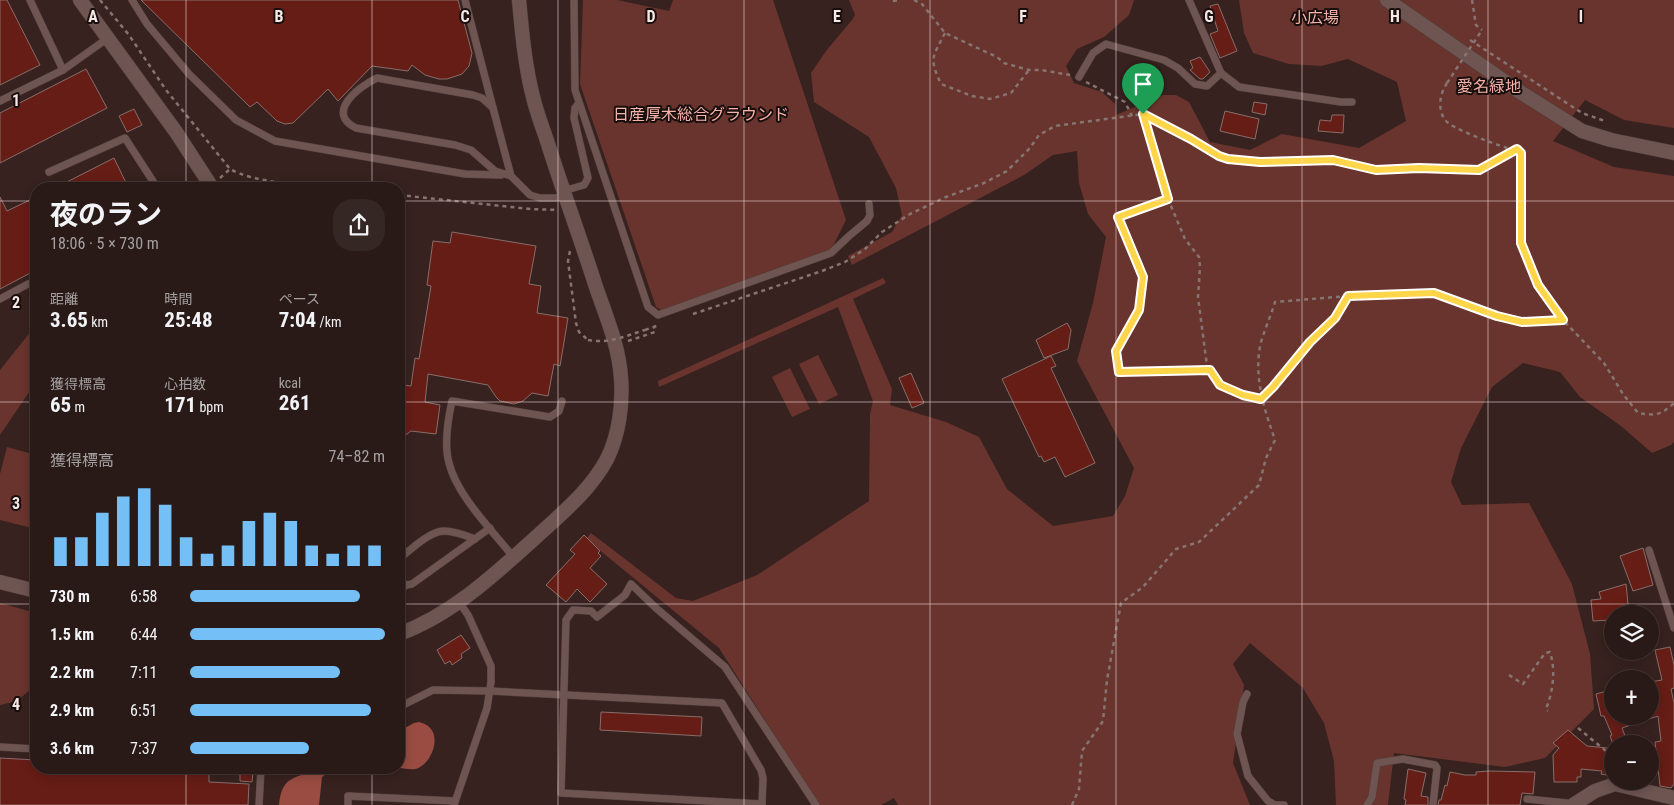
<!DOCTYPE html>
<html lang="ja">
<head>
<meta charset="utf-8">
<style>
  :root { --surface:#291a17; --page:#352724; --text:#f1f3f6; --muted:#a5a1a1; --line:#453836; --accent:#74c0f6 }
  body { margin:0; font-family:"Roboto Condensed","Noto Sans JP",sans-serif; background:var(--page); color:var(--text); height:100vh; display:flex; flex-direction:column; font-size:19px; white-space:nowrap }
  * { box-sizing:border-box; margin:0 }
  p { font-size:16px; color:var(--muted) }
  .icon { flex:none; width:28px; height:28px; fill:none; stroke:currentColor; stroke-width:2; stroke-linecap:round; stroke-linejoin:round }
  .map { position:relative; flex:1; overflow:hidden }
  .side { position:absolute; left:30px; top:182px; width:375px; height:592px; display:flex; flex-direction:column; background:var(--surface); border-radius:20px; box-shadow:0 2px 12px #0003,0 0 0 1px var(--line) }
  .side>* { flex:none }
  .fabs { position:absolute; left:1604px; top:605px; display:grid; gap:10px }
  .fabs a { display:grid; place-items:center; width:55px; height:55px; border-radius:50%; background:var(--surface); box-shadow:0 2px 12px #0003,0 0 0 1px var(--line); font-size:25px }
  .pin { position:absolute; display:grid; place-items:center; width:42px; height:42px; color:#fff; margin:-51px -21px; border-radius:50% 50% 50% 0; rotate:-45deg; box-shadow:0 0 5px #0007 }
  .pin .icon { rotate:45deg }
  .round { display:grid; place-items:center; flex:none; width:52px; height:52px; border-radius:20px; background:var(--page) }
  .head { display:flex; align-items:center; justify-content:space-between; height:85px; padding:0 20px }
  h1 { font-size:28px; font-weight:700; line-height:38px }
  .figures { display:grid; grid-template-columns:repeat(3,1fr); gap:8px; height:85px; padding:5px 20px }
  .figures div { display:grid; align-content:center }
  .figures b { font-size:21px; font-weight:700 }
  .figures small { font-size:14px; font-weight:400 }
  .figures p { font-size:14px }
  .chart { height:140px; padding:10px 20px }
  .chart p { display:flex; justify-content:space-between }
  .chart svg { width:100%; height:90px; margin-top:5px; stroke:var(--accent); stroke-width:6 }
  ul { padding:0 20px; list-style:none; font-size:16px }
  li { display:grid; grid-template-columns:80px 60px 1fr; align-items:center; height:38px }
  li i { height:12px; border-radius:6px; background:var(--accent) }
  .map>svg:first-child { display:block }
</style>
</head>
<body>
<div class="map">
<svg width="1674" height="805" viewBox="0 0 1674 805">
  <rect width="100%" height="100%" fill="#37221f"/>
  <g fill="#69342d">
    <path d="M583,0H617L669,11L673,0H773L846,220L831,250L663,311L656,307L580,84Z"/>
    <path d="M849,0H1134L1129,15L1104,37L1077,49L1066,66L1074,83L1102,92L1115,104L1116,115L1163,95H1176L1189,102L1210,142L1250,150L1282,134L1359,148L1406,121L1397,82L1348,59L1321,66L1289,64L1253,53L1244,33L1239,0H1674V128L1624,120L1585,100L1553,141L1614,167L1674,176V442L1671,445L1652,453L1621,426L1580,397L1560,372L1523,363L1492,387L1461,448L1451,482L1462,505L1529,503L1572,584L1590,654L1594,709L1545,758L1505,767L1394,753L1388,805H1336L1334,761L1324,723L1303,688L1250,643L1233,664L1244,685L1233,763L1250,805H898L894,798L881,805H819L719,648L586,539L591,533L676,598L693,601L757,575L869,501L870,414L873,401L838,307L659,387L658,381L883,278L886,283L853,299L892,389L890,405L946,422L979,437L1007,489L1053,526L1113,516L1125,496L1134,468L1077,361L1093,303L1106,237L1088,214L1079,183L1077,151L1053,155L1024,175L852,265L848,256L892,232L902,215L896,188L869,137L814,102L811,73L826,51L852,20L855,15Z"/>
    <path d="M36,325V382L0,435V370Z"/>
    <path d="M818,355L838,395L819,404L799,364Z"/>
    <path d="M790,368L810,409L792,417L772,377Z"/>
    <path d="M7,447L36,455V529L0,520V474Z"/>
    <path d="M0,603L36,613V685L17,701L0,705Z"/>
  </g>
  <g fill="#9a4c42">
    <path d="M419,722C447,728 432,766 415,769C410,770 404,768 399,768V731L414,723Z"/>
    <path d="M319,769H332L322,777L319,805H279C282,774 296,779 319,769Z"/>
  </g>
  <g fill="#661d16" stroke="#876e6a">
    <path d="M0,0H7L40,65L0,85Z"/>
    <path d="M141,0H458L472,53L469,66L462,74L447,79H439L425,75L412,65L408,71L372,66L338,101L328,89L293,123L285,124L277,121L257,102L250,107Z"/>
    <path d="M1218,4L1237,51L1220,58L1210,34L1218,31L1210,6Z"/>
    <path d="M1200,57L1210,72L1203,79H1200L1190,70L1193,68L1190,61Z"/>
    <path d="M86,69L107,108L0,163V113Z"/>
    <path d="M1254,102L1267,104L1265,115L1252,112Z"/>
    <path d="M134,109L142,125L127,132L119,116Z"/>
    <path d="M1225,111L1259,119L1255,139L1220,131Z"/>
    <path d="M1332,115H1344L1343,133L1318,131L1320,120L1331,121Z"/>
    <path d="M114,158L129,189H53Z"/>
    <path d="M0,197L7,211L36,197V270L0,289Z"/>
    <path d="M452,232L536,246L529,284L541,286L537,313L568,318L560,366L554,364L548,396L532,393L523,401L514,404L500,401L496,397L488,385L428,374L425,402L440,405L436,434L411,431L399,440V401L401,400L404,385L411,386L415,358L419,359L431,286L427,285L433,241L450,243Z"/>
    <path d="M1067,323L1071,330L1068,349L1044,358L1036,340Z"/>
    <path d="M1051,356L1056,366L1051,368L1095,463L1065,477L1055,457L1044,462L1041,456L1039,457L1002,379Z"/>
    <path d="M911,373L924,403L912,408L899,378Z"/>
    <path d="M584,535L600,551L598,553L601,556L590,568L607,584L590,602L577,589L566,602L546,585L575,554L570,550Z"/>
    <path d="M1643,548L1653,585L1633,591L1620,556Z"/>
    <path d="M1626,584L1629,614H1612V620L1593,621L1591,600L1601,599L1599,592Z"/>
    <path d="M461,635L470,648L461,654L462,658L452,665L450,661L445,664L437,650Z"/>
    <path d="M1670,647L1674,665V688L1671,689L1674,703V784L1671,788L1660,786L1655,742L1661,741L1658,716L1622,728L1628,744H1613L1610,736L1612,735L1604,716H1601L1596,694L1607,691L1612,716H1650V682L1662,680L1655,650Z"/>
    <path d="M601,712L702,717L701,736L600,730Z"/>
    <path d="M1568,730L1587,746L1608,748L1607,765L1612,766V776L1601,774L1602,771L1581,769V777H1577V782H1554L1553,755L1559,748L1553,743Z"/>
    <path d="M0,758L36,760V769H209V782L249,784L248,805H0Z"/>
    <path d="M1408,769L1426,773L1421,796L1428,797V805H1405L1406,800L1404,799Z"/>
    <path d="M240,771H253L252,782L240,781Z"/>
    <path d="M1489,771L1535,772L1533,794L1522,793L1520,805H1438L1439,800H1441L1445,785L1447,786L1450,772L1465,775H1476V772Z"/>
  </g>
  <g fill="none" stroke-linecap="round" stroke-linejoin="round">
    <defs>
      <g id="service">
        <path d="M30,0L63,70"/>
        <path d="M132,0L147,24L189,74L236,120L275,141L465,174L501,175"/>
        <path d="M465,0L493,108"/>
        <path d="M574,0L575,90L648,307L658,315L831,253L849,236L867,221L870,215L869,204"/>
        <path d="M1189,0L1221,73L1239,87L1341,102H1352"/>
        <path d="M1079,77L1093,53L1106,44L1164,60L1178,68L1195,84L1207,86L1221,73"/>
        <path d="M0,101L63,70L108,38"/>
        <path d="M49,172L125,138L158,189"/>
        <path d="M511,176L495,171L471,150L455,145L356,128C325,113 358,87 377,78L473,95L482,98L493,108L511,176L530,195L540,198H555L564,196"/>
        <path d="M563,191L584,185L588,178L574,118L575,108L579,103"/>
        <path d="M0,299L28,284"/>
        <path d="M1649,550L1674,628"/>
        <path d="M514,558C493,531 457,496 449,463C444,445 448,419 452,401L550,417L559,411L562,401"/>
        <path d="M399,559C410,550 429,532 443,531C453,531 465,535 475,539"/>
        <path d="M399,581L406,585L412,584L490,528"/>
        <path d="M399,592L406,585"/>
        <path d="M1247,694L1243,702L1237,734L1248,776L1268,801L1275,805H1284"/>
        <path d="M399,707L433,690L490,691L722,703L761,770L763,778L762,805"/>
        <path d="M0,747L36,749"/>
        <path d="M1527,799L1567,803L1570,805"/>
        <path d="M762,804L561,793L566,620L573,610L591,611L597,617L625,595L631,584L656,608L725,667L816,805"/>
        <path d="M259,805L261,769"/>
        <path d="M348,805V796L455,801"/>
        <path d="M454,805L487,708L491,682V666L468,615L459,602"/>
        <path d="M1367,805L1372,797L1377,763L1403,759L1435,765L1437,768L1433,805"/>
      </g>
      <g id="minor">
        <path d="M80,0L176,132L213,189"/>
        <path d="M1573,805L1595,791L1615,784L1674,798"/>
      </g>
      <g id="tertiary">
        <path d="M1387,0L1517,90L1582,131L1611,140L1674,153"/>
        <path d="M0,582L36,591"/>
        <path d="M399,634C451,615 493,576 534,539C561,514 590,491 607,459C619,435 623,404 621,378C619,346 606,316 596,287C581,240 564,194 549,147C544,131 537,114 533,97C525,66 522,32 519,0"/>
      </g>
    </defs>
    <use href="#service" stroke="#51403d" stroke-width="8"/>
    <use href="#minor" stroke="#51403d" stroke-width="15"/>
    <use href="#tertiary" stroke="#51403d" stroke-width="15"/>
    <g stroke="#877471" stroke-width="2.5" stroke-dasharray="4 4" stroke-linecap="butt">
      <path d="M100,0L129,35L166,90L230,169C254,183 309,186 339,189"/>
      <path d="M894,0V1L900,0"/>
      <path d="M914,0L922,4L945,33L997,57L1004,63L1029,70H1041L1070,75"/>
      <path d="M1472,0L1476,25L1482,30"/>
      <path d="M945,33C932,58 929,58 941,84L972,96L990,99L1011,93L1029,70"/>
      <path d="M1470,40L1582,113L1605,121"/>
      <path d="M1086,82L1125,102L1132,116"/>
      <path d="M1447,83C1440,94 1437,108 1445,120C1452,129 1495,144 1507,148C1512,149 1516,149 1521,153V243L1538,285L1563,320L1604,363L1623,394L1638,413C1656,416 1661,415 1674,403"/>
      <path d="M1143,114L1168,199L1185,239L1199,257L1200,267L1198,297L1207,366L1220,385L1243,395L1260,399"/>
      <path d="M220,178L230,169"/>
      <path d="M399,195L530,209L558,210"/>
      <path d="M1168,199L1118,217L1143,277L1139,310L1116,351L1119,372L1210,370"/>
      <path d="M570,251L568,261L576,323L579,332L588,340"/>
      <path d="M693,314L822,271L845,262L865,249L882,232L910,214L946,197L984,183L1007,171L1030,148L1039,135L1055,126L1143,114L1191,139L1219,156L1228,159L1260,162L1333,160L1376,170L1419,168L1479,170L1517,149"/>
      <path d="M645,330L659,325"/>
      <path d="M628,341L655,332L654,327"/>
      <path d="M1261,399L1273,387L1310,342L1335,318L1348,296"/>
      <path d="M1509,675L1523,684L1545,653L1550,652C1556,671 1553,691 1546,709L1548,711"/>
      <path d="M1578,728L1612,756"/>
      <path d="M1072,805L1079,789L1082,751L1103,721L1107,680L1121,603L1143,587L1176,549L1199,542L1259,485L1266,458L1275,440C1264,408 1253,376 1261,342C1265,329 1271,315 1275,302L1348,296L1434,293L1497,317L1522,322L1563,320"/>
    </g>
    <use href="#service" stroke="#6e5551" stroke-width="7"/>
    <use href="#minor" stroke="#6e5551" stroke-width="14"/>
    <use href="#tertiary" stroke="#6e5551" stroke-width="14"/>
    <g stroke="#877471" stroke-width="2.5" stroke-dasharray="4 4" stroke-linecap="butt">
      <path d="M1447,83L1482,30"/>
      <path d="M588,340C609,344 625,336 645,330"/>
    </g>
  </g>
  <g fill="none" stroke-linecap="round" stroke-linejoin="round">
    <defs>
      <path id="route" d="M1143,114L1191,139L1219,156L1228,159L1260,162L1333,160L1376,170L1419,168L1479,170L1517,149L1521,153V243L1538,285L1563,320L1522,322L1497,316L1434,293L1348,296L1335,318L1310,342L1273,387L1261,399L1243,395L1220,385L1210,370L1119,372L1116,351L1139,310L1143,277L1118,217L1168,199Z"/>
    </defs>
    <use href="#route" stroke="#fff" stroke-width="10"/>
    <use href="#route" stroke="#ffd54a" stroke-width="6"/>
  </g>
  <path fill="none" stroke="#f7e8e6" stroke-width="1" stroke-opacity="0.55" d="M186,0V189M372,0V189M558,0V805M744,0V805M930,0V805M1116,0V805M1302,0V805M1488,0V805M0,201H36M399,201H1674M0,402H36M399,402H1674M0,604H36M399,604H1674M186,769V805M372,769V805"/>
  <g text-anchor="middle" stroke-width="4" stroke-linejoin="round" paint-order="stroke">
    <g font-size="16" fill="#f7b2a8" stroke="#180e0d">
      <text x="1315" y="23">小広場</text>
      <text x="1489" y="92">愛名緑地</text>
      <text x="701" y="120">日産厚木総合グラウンド</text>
    </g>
  </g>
  <g font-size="16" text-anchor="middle" font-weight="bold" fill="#f7e8e6" stroke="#180e0d" stroke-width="4" stroke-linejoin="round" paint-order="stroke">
    <text x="93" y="22">A</text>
    <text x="279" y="22">B</text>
    <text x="465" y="22">C</text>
    <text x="651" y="22">D</text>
    <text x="837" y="22">E</text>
    <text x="1023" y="22">F</text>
    <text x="1209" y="22">G</text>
    <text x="1395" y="22">H</text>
    <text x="1581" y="22">I</text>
    <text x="16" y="106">1</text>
    <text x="16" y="308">2</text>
    <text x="16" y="509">3</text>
    <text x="16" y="710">4</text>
  </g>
</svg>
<div class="fabs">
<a><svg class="icon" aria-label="layers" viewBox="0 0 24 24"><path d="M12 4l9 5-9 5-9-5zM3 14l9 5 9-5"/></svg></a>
<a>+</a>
<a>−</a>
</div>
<div class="pin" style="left:1143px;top:114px;background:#1e9e55"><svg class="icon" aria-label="arrive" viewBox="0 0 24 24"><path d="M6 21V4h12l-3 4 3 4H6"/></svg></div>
<section class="side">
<div class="head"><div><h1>夜のラン</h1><p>18:06 · 5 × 730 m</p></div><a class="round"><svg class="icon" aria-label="share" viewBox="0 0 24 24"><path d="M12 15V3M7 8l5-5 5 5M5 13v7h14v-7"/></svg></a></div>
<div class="figures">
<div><p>距離</p><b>3.65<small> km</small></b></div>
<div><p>時間</p><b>25:48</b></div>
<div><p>ペース</p><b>7:04<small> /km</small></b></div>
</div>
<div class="figures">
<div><p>獲得標高</p><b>65<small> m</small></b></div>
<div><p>心拍数</p><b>171<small> bpm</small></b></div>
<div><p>kcal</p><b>261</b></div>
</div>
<div class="chart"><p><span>獲得標高</span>74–82 m</p>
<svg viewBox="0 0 160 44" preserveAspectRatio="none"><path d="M5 44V30M15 44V30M25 44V18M35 44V10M45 44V6M55 44V14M65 44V30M75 44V38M85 44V34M95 44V22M105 44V18M115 44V22M125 44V34M135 44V38M145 44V34M155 44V34"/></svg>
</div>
<ul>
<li><b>730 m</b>6:58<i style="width:87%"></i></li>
<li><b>1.5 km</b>6:44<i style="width:100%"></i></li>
<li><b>2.2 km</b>7:11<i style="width:77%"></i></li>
<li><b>2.9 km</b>6:51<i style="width:93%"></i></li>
<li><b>3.6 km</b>7:37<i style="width:61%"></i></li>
</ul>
</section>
</div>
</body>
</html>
